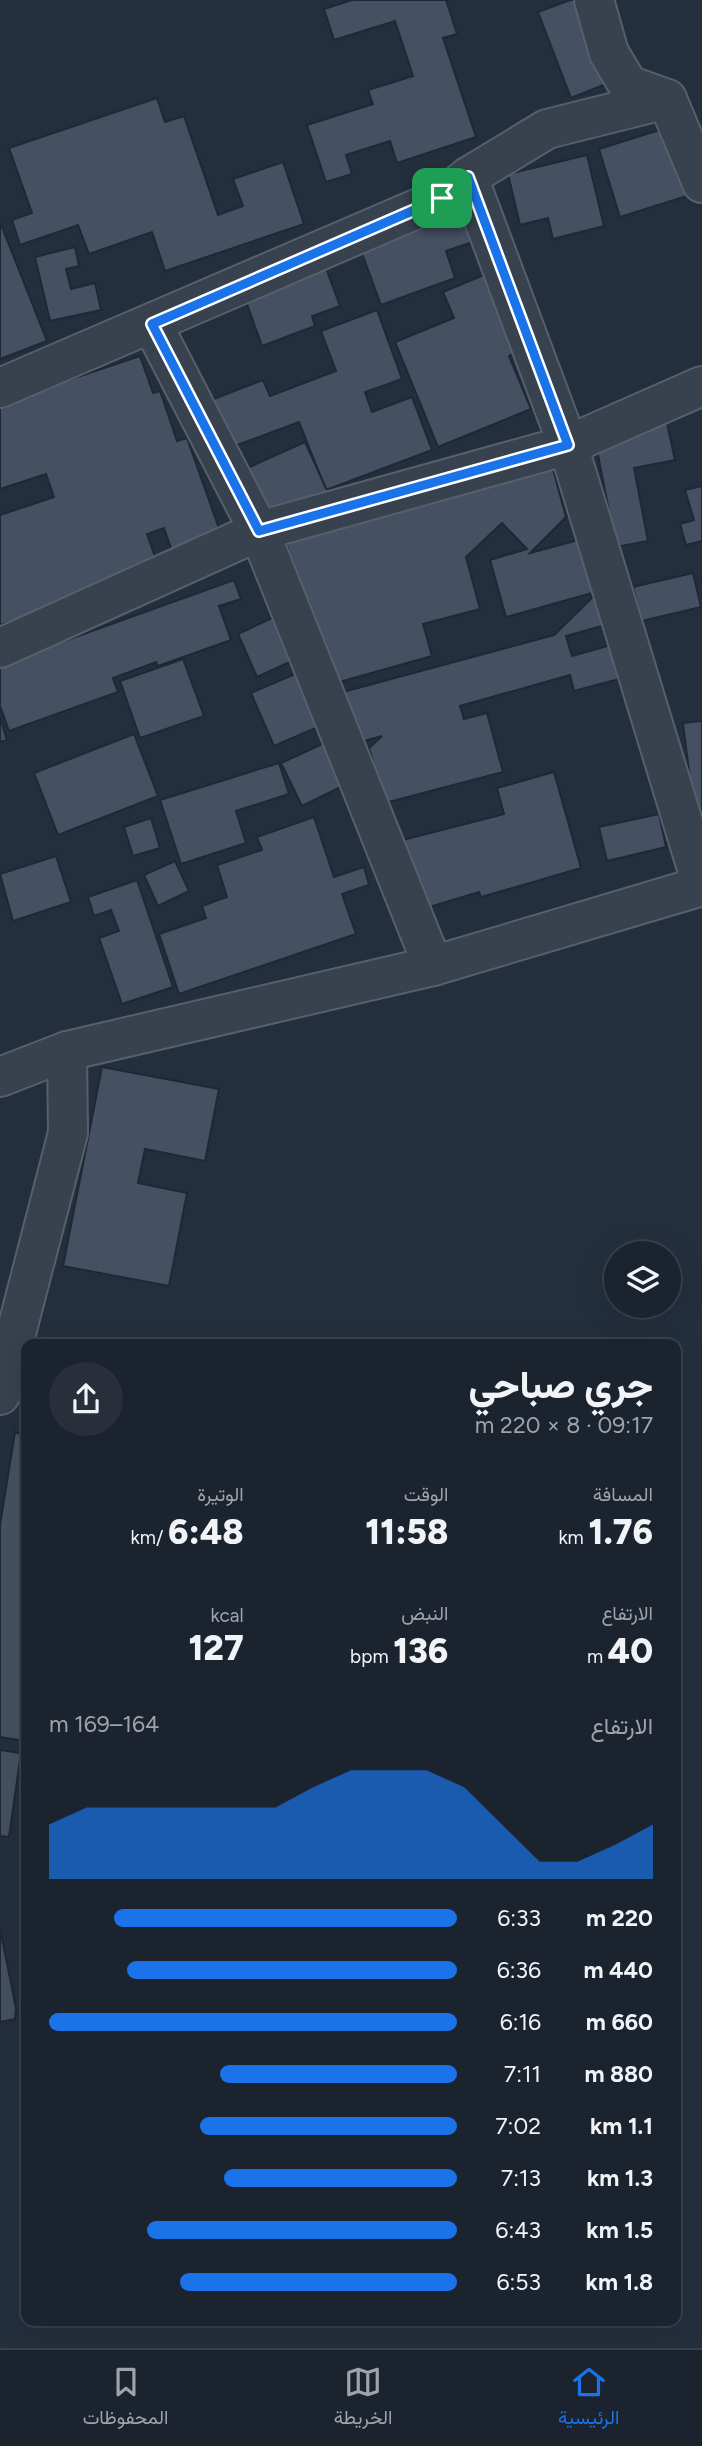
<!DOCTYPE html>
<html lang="ar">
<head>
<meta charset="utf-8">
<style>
  :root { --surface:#1b232e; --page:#282f3a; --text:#f1f3f6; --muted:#a0a4aa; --line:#39404a; --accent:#1a73e8 }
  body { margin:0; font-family:Figtree,Vazirmatn,sans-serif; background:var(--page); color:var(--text); direction:rtl; height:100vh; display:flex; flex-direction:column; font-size:26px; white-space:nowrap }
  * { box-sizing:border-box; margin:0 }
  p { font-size:23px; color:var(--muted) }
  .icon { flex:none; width:38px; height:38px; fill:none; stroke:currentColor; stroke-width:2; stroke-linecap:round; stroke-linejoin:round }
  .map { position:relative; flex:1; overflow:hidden; direction:ltr }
  .sheet { position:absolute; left:21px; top:1339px; width:660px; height:987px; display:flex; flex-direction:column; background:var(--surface); border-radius:14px; box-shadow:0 7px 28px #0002,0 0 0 2px var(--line); direction:rtl }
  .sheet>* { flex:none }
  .controls { position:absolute; left:604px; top:1241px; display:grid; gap:14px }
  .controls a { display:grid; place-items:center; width:77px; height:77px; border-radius:50%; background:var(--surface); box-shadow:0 7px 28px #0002,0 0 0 2px var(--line); font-size:35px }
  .pin { position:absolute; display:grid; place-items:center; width:60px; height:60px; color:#fff; margin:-30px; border-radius:14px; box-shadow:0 4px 10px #0006 }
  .round { display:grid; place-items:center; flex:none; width:74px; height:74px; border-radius:37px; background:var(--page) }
  .overview { display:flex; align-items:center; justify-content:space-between; height:119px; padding:0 28px }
  h1 { font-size:38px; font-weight:800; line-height:52px }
  .figures { display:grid; grid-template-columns:repeat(3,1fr); gap:10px; height:119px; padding:7px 28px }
  .figures div { display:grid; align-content:center }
  .figures b { font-size:35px; font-weight:800 }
  .figures small { font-size:19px; font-weight:400 }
  .figures p { font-size:19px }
  .chart { height:196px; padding:14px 28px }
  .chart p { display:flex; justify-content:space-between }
  .chart svg { width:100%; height:126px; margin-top:7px; fill:var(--accent); opacity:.7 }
  ul { padding:0 28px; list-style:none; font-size:23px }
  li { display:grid; grid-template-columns:112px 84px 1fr; align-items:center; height:52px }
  li i { height:18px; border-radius:9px; background:var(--accent) }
  .menu { display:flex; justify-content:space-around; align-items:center; height:98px; border-top:2px solid var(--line); background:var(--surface); font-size:19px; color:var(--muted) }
  .menu a { display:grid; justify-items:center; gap:4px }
  .menu .active { color:var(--accent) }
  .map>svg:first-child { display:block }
</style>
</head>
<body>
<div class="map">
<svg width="702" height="2348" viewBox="0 0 702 2348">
  <rect width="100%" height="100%" fill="#242f3e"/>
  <g fill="#455162" stroke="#1f2835" stroke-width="2">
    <path d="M352,0H446L457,34L443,38L476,137L397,163L390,141L346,155L352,174L326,182L307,125L373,104L368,90L413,76L395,21L334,40L324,9Z"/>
    <path d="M570,0H585L616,80L571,98L538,12Z"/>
    <path d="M157,98L165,122L184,116L218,215L243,206L233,179L283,162L304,224L165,271L152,232L89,254L78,225L20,245L12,220L32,213L9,148Z"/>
    <path d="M669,127L690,195L620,217L599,149Z"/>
    <path d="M587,155L604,226L553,239L548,218L520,225L508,174Z"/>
    <path d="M463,212L473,242L446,251L455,278L381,305L360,248Z"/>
    <path d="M0,222L47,341L0,359Z"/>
    <path d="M75,247L79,266L66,269L71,289L95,283L101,310L50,321L35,257Z"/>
    <path d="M323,260L340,306L312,316L315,326L262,346L242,290Z"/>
    <path d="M491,272L523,350L509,356L531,409L438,447L395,342L454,318L443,292Z"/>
    <path d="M377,310L402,379L365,392L372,412L412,397L432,450L326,490L299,422L229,448L211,400L263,380L270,396L336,371L321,331Z"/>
    <path d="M140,356L153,393L160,391L177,441L187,438L222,537L173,554L164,528L147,534L160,571L0,625V515L54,497L46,474L0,489V403Z"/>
    <path d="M662,400L675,460L634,468L648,541L616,547L590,414Z"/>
    <path d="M305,442L330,497L269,523L245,469Z"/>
    <path d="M550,458L566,517L530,553L586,538L609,624L566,636L572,656L625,641L634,675L574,691L570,675L460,706L464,719L487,713L503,772L385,803L369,748L382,736L357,743L343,692L554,635L599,591L506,617L490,560L527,549L502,523L466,557L480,609L423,624L432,656L325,686L283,530Z"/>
    <path d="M702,486V541L686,545L680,524L694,520L685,490Z"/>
    <path d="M693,573L701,607L642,621L633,587Z"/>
    <path d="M234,580L241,599L219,606L231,640L158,666L156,662L113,678L118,692L9,731L0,706V664Z"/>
    <path d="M287,611L307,654L257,677L238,634Z"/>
    <path d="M183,659L204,716L140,738L120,681Z"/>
    <path d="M302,671L325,724L274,746L251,693Z"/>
    <path d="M0,718L7,740L0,742Z"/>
    <path d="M702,721V819L695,820L683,723Z"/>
    <path d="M134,734L158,796L58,835L34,773Z"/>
    <path d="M331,740L351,782L302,806L281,763Z"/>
    <path d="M279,763L289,794L236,811L246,843L181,864L160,800Z"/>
    <path d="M554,772L581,868L481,897L479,892L423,909L403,840L504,814L497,788Z"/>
    <path d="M659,814L666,847L607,861L599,827Z"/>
    <path d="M314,817L334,877L364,867L369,885L342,894L356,934L179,994L159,934L206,918L202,906L227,897L217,865L262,850L257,837Z"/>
    <path d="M151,818L160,848L133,856L124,827Z"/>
    <path d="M56,856L71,902L13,921L0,874Z"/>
    <path d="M175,861L189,891L158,906L144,875Z"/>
    <path d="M137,880L173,987L122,1004L99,938L119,931L111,910L94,916L88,897Z"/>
    <path d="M102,1067L219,1089L205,1161L145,1149L138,1183L187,1193L169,1286L63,1266Z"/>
    <path d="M24,1408L26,1409V1741L0,1737V1525L15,1432L20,1434Z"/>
    <path d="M0,1750L21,1753L9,1837L0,1836Z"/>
    <path d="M0,1929L16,2008L15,2019L0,2022Z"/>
  </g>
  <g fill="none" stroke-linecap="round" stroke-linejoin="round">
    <defs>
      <g id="street">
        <path d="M594,0L609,53L628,85L667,99L702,183"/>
        <path d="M468,177L568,445L702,885"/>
        <path d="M152,324L259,531L433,966"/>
        <path d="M0,388L442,198L468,177L547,129L667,99"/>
        <path d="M0,648L259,531L568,445L702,386"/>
        <path d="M0,1077L67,1051L433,966L702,886"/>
        <path d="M0,1395L68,1133L67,1051"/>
      </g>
    </defs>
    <use href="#street" stroke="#565f6c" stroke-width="42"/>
    <use href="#street" stroke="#38414e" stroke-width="38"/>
  </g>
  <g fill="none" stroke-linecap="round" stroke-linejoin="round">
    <defs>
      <path id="route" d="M468,177L568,445L259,531L152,324L442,198Z"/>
    </defs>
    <use href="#route" stroke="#fff" stroke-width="14"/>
    <use href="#route" stroke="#1a73e8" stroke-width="9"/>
  </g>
</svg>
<div class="controls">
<a><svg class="icon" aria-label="layers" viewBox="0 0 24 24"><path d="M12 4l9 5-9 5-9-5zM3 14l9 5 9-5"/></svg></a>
</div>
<div class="pin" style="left:442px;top:198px;background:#1e9e55"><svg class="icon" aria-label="arrive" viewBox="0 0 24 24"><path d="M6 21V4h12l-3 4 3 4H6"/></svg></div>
<section class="sheet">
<div class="overview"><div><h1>جري صباحي</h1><p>09:17 · 8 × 220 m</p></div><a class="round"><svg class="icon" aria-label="share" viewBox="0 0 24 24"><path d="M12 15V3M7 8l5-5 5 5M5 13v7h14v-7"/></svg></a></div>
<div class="figures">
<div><p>المسافة</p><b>1.76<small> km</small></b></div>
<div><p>الوقت</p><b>11:58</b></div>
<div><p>الوتيرة</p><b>6:48<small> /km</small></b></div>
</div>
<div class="figures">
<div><p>الارتفاع</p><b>40<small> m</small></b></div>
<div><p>النبض</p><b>136<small> bpm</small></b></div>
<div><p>kcal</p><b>127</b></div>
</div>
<div class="chart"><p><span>الارتفاع</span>164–169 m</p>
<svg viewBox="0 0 160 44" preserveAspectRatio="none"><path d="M0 44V25L10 19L20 19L30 19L40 19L50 19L60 19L70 12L80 6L90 6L100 6L110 12L120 25L130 38L140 38L150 32L160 25V44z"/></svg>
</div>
<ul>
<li><b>220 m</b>6:33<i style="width:84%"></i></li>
<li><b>440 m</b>6:36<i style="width:81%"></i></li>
<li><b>660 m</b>6:16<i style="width:100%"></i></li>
<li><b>880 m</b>7:11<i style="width:58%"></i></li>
<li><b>1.1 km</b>7:02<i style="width:63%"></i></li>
<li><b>1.3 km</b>7:13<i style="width:57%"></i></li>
<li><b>1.5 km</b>6:43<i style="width:76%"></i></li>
<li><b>1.8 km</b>6:53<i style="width:68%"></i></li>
</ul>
</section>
</div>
<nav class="menu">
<a class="active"><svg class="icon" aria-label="home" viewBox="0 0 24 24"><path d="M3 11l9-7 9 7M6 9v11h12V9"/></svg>الرئيسية</a>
<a><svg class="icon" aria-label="map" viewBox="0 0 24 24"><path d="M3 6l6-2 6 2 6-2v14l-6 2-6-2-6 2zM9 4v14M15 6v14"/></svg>الخريطة</a>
<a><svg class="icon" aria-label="saved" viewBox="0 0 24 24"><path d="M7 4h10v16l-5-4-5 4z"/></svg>المحفوظات</a>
</nav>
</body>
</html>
